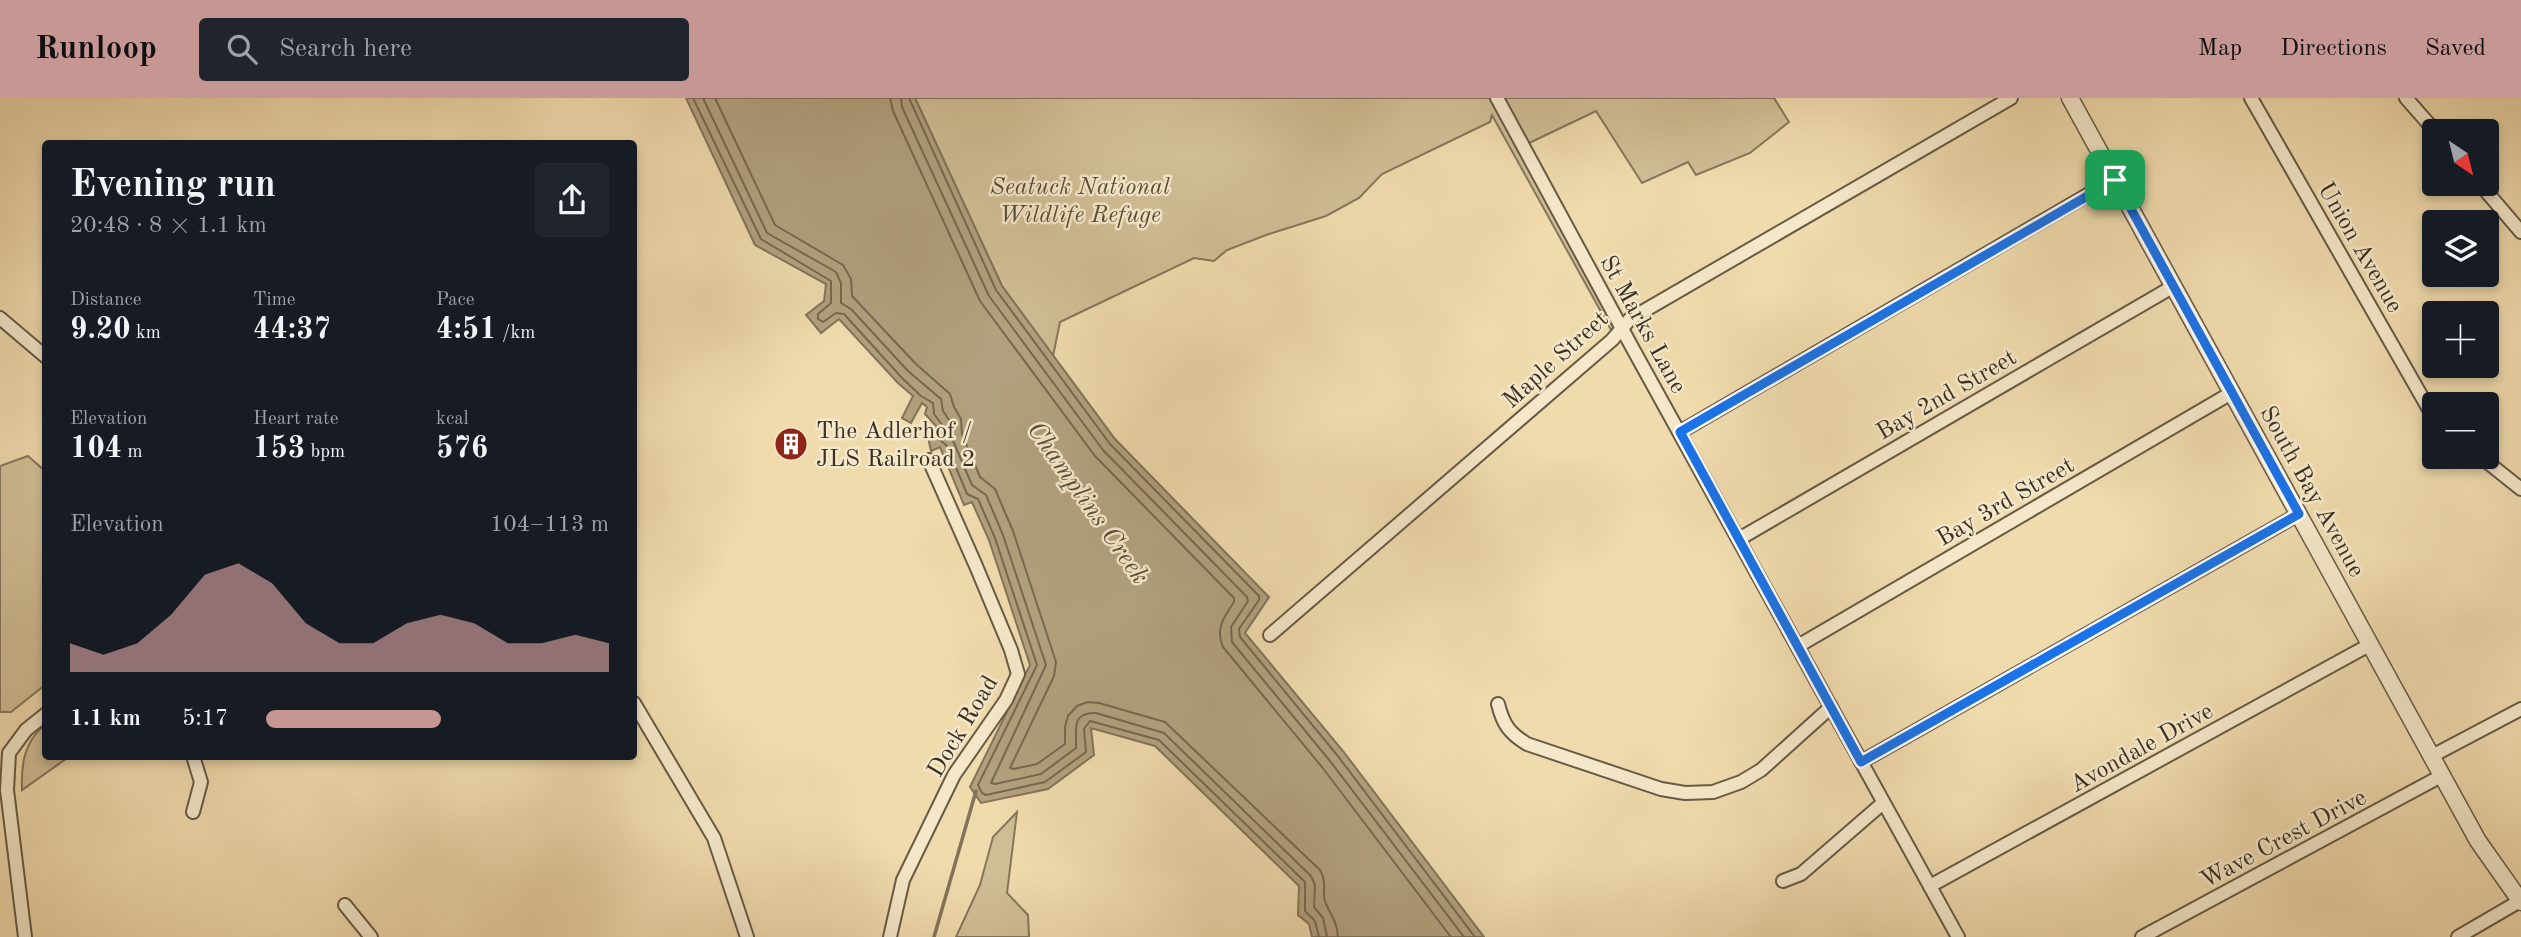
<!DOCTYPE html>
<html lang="en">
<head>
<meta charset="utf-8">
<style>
  :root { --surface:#171b24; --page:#20242c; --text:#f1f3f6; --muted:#9ea1a6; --accent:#c59692 }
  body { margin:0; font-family:"Old Standard TT",serif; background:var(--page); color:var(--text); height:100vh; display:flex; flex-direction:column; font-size:26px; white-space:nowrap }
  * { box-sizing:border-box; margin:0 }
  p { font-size:23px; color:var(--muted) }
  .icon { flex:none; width:38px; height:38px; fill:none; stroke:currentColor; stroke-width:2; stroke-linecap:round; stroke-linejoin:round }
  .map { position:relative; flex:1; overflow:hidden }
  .drawer { position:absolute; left:42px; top:42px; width:595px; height:620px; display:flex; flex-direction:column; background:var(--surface); border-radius:7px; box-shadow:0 4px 10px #0003 }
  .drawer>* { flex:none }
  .needle { width:46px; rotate:145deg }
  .fabs { position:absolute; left:2422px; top:21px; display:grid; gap:14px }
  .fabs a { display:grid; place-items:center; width:77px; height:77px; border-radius:7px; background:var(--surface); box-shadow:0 4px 10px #0003; font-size:35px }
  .pin { position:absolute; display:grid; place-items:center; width:60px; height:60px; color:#fff; margin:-30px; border-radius:14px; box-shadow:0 4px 10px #0006 }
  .round { display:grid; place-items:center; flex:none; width:74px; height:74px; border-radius:7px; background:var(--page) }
  .headline { display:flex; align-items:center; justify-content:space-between; height:119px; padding:0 28px }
  h1 { font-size:38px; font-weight:700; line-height:52px }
  .stats { display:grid; grid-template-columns:repeat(3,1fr); gap:10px; height:119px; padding:7px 28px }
  .stats div { display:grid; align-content:center }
  .stats b { font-size:30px; font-weight:700 }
  .stats small { font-size:19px; font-weight:400 }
  .stats p { font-size:19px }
  .chart { height:196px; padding:14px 28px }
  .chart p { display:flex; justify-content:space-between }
  .chart svg { width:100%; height:126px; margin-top:7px; fill:var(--accent); opacity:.7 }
  ul { padding:0 28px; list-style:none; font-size:23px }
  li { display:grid; grid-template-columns:112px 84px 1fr; align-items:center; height:52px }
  li i { height:18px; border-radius:9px; background:var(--accent) }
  header { display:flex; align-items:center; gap:42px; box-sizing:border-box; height:98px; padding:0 35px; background:var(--accent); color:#111 }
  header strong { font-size:33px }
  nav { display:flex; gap:38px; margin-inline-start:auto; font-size:24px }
  .search { width:490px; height:63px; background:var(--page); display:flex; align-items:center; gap:18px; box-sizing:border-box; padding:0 24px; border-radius:7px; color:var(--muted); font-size:26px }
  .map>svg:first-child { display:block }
</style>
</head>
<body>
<header>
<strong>Runloop</strong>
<div class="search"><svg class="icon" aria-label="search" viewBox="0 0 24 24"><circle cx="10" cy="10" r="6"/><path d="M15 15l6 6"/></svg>Search here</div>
<nav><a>Map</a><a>Directions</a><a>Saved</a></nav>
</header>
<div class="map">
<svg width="2521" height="839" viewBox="0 0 2521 839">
  <rect width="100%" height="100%" fill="#f0dbad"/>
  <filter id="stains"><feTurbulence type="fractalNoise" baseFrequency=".00286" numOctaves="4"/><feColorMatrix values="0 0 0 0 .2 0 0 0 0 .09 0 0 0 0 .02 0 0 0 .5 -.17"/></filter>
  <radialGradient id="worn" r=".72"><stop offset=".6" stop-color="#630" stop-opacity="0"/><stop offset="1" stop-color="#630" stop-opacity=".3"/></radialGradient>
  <g fill="#d1be96" stroke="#85765c" stroke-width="2">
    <path d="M915,0H1774L1789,24L1750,55L1696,77L1688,64L1642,85L1596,13L1525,47L1620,225L1615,239L1492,17L1490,24L1382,76L1359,100L1326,118L1266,137L1227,152L1214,163L1194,160L1060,224L1053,258L1002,188Z"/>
    <path d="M28,358L45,373V587L11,614H0V368Z"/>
    <path d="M45,626L46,658H70L22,692C21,665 24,645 45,626Z"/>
    <path d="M1017,714L1007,795L1028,817L1029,839H956L980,787L993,739Z"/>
  </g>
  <path fill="#b2a17e" stroke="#82735a" stroke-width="2" d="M686,0H915L1002,188L1115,341L1269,499L1245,535L1343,653L1484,839H1312L1309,826L1298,817L1299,788L1155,648L1091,630L1094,657L1048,691L981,705L970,689L1030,567L989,442L972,404L964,407L940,349L931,353L928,339L937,329L925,316L927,309L922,305L911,325L902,320L913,298L898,285L839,221L821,235L806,217L824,203L826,186L755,147Z"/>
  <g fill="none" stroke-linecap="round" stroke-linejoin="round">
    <g stroke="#766850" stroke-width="2">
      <path d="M693,0L761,141L831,183V205L818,216V221L823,224L836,215L844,216L902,280L921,298L933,305L934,316L943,328L939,341L947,348L967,396L978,401L995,440L1037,567L978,687L982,695L986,697L1045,684L1086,654L1084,631L1090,623L1159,642L1305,784V813L1315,823L1319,839"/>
      <path d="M703,0L767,135L836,174L841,185V205L851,211L908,273L941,301L943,313L952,326L951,338L972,387L986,397L1003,437L1046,567L991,685L995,686L1041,676L1076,650C1077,633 1070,614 1096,615L1164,635L1311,778L1315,787L1314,809L1323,820L1327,839"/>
      <path d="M715,0L775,127L843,167L851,181L852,198L916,266L950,296L954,309L961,321L962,336L980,379L995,391L1013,433L1056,564L1054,578L1010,670L1014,671L1037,666L1065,646V629L1068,618L1077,608L1088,604L1099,605L1165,624L1320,772C1328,785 1321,796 1326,806C1332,819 1337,824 1338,839"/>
      <path d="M890,0L893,13L980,203L1095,358L1234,500V504C1224,519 1215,531 1223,549L1322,669L1451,839"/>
      <path d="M901,0L902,9L989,198L1103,352L1247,499L1248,503L1231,529L1232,544L1330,663L1464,839"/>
      <path d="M909,0L996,192L1110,346L1259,498V502L1239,531L1240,539L1337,657L1475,839"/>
    </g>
    <path stroke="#82735a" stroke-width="3.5" d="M934,839L976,693"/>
    <defs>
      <g id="minor">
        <path d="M1497,0L1633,251L1958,839"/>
        <path d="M2251,0L2434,320"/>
        <path d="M2406,0L2435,33"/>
        <path d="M2480,86L2521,134"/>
        <path d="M0,220L46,259"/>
        <path d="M1680,334L2115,81"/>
        <path d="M2481,359L2521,391"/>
        <path d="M1739,441L2174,188"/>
        <path d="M1270,537L1612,242L1630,221L2011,0"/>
        <path d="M1798,548L2233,294"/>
        <path d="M634,605L714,740L747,839"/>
        <path d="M1498,606C1503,626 1509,635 1527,646L1661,691L1685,695L1713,694L1741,684L1761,672L1831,609"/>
        <path d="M2432,658L2521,611"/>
        <path d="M1861,664L2299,416"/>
        <path d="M193,714L201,684L193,658"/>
        <path d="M1783,783L1801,776L1883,705"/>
        <path d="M1930,788L2371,546"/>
        <path d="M345,807L371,839"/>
        <path d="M25,839L7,692L9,655L26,632L46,616"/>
        <path d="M890,839L903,782L954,677L1006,602L1018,576L1011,552L976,468L929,362"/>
        <path d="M2142,839L2443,677"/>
        <path d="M2458,839L2520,803"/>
      </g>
      <path id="tertiary" d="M2070,0L2478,743L2521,804"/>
    </defs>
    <use href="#minor" stroke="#675a46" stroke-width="16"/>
    <use href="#tertiary" stroke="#675a46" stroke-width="19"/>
    <use href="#minor" stroke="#f5e8ca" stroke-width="12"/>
    <use href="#tertiary" stroke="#f5e8ca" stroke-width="16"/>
  </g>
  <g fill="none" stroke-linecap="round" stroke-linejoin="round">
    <defs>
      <path id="route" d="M2115,82L2299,416L1861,664L1680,334Z"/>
    </defs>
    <use href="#route" stroke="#fff" stroke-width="14"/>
    <use href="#route" stroke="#1a73e8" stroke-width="9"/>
  </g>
  <defs>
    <symbol id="building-disc" viewBox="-11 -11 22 22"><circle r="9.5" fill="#8f2418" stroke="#f5e8ca"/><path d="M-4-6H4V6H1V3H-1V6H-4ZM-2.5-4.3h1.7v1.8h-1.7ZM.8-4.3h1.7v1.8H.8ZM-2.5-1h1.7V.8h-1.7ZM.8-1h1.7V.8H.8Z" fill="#fff"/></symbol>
  </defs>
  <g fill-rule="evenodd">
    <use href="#building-disc" x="772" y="327" width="38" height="38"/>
  </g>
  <g text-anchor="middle" stroke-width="5" stroke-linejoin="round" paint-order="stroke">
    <g font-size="24" font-style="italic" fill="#574c3a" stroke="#f5e8ca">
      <text x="1080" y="96">Seatuck National<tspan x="1080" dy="28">Wildlife Refuge</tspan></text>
    </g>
    <g font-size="24" fill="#392f23" stroke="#f5e8ca">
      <text transform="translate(2361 149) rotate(60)" y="8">Union Avenue</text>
      <text transform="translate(1644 226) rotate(61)" y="8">St Marks Lane</text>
      <text transform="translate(1555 261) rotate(-42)" y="8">Maple Street</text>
      <text transform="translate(1946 296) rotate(-30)" y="8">Bay 2nd Street</text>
      <text transform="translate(2313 393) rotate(61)" y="8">South Bay Avenue</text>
      <text transform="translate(2005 403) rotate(-30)" y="8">Bay 3rd Street</text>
      <text transform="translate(962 628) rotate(-59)" y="8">Dock Road</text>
      <text transform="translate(2141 649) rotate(-29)" y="8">Avondale Drive</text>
      <text transform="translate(2283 740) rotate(-28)" y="8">Wave Crest Drive</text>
    </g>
    <g font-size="24" fill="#392f23" stroke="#f5e8ca" text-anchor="start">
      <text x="816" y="340">The Adlerhof /<tspan x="816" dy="28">JLS Railroad 2</tspan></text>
    </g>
    <g font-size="26" font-style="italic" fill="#574c3a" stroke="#f5e8ca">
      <text transform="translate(1089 404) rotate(55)" y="9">Champlins Creek</text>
    </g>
  </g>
  <rect width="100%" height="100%" filter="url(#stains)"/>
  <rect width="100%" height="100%" fill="url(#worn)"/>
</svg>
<div class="fabs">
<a><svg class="needle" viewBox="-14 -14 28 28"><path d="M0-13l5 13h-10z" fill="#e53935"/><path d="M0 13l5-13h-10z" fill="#9ea1a6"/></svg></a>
<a><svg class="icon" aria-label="layers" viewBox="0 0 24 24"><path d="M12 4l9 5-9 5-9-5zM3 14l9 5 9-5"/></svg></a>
<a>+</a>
<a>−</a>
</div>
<div class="pin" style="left:2115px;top:82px;background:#1e9e55"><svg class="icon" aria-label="arrive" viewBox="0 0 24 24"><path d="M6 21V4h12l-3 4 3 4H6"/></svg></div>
<section class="drawer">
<div class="headline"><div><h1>Evening run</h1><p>20:48 · 8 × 1.1 km</p></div><a class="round"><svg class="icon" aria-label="share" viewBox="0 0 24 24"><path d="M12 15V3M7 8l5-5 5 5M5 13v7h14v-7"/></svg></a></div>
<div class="stats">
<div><p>Distance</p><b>9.20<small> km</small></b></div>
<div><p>Time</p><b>44:37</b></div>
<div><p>Pace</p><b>4:51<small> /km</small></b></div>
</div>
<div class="stats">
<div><p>Elevation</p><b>104<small> m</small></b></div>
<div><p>Heart rate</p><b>153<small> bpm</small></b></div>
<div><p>kcal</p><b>576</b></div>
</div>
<div class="chart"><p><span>Elevation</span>104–113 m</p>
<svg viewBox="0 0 160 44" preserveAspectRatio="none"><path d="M0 44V34L10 38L20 34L30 24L40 10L50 6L60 13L70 27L80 34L90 34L100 27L110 24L120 27L130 34L140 34L150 31L160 34V44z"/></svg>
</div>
<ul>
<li><b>1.1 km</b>5:17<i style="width:51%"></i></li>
</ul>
</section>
</div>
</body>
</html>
